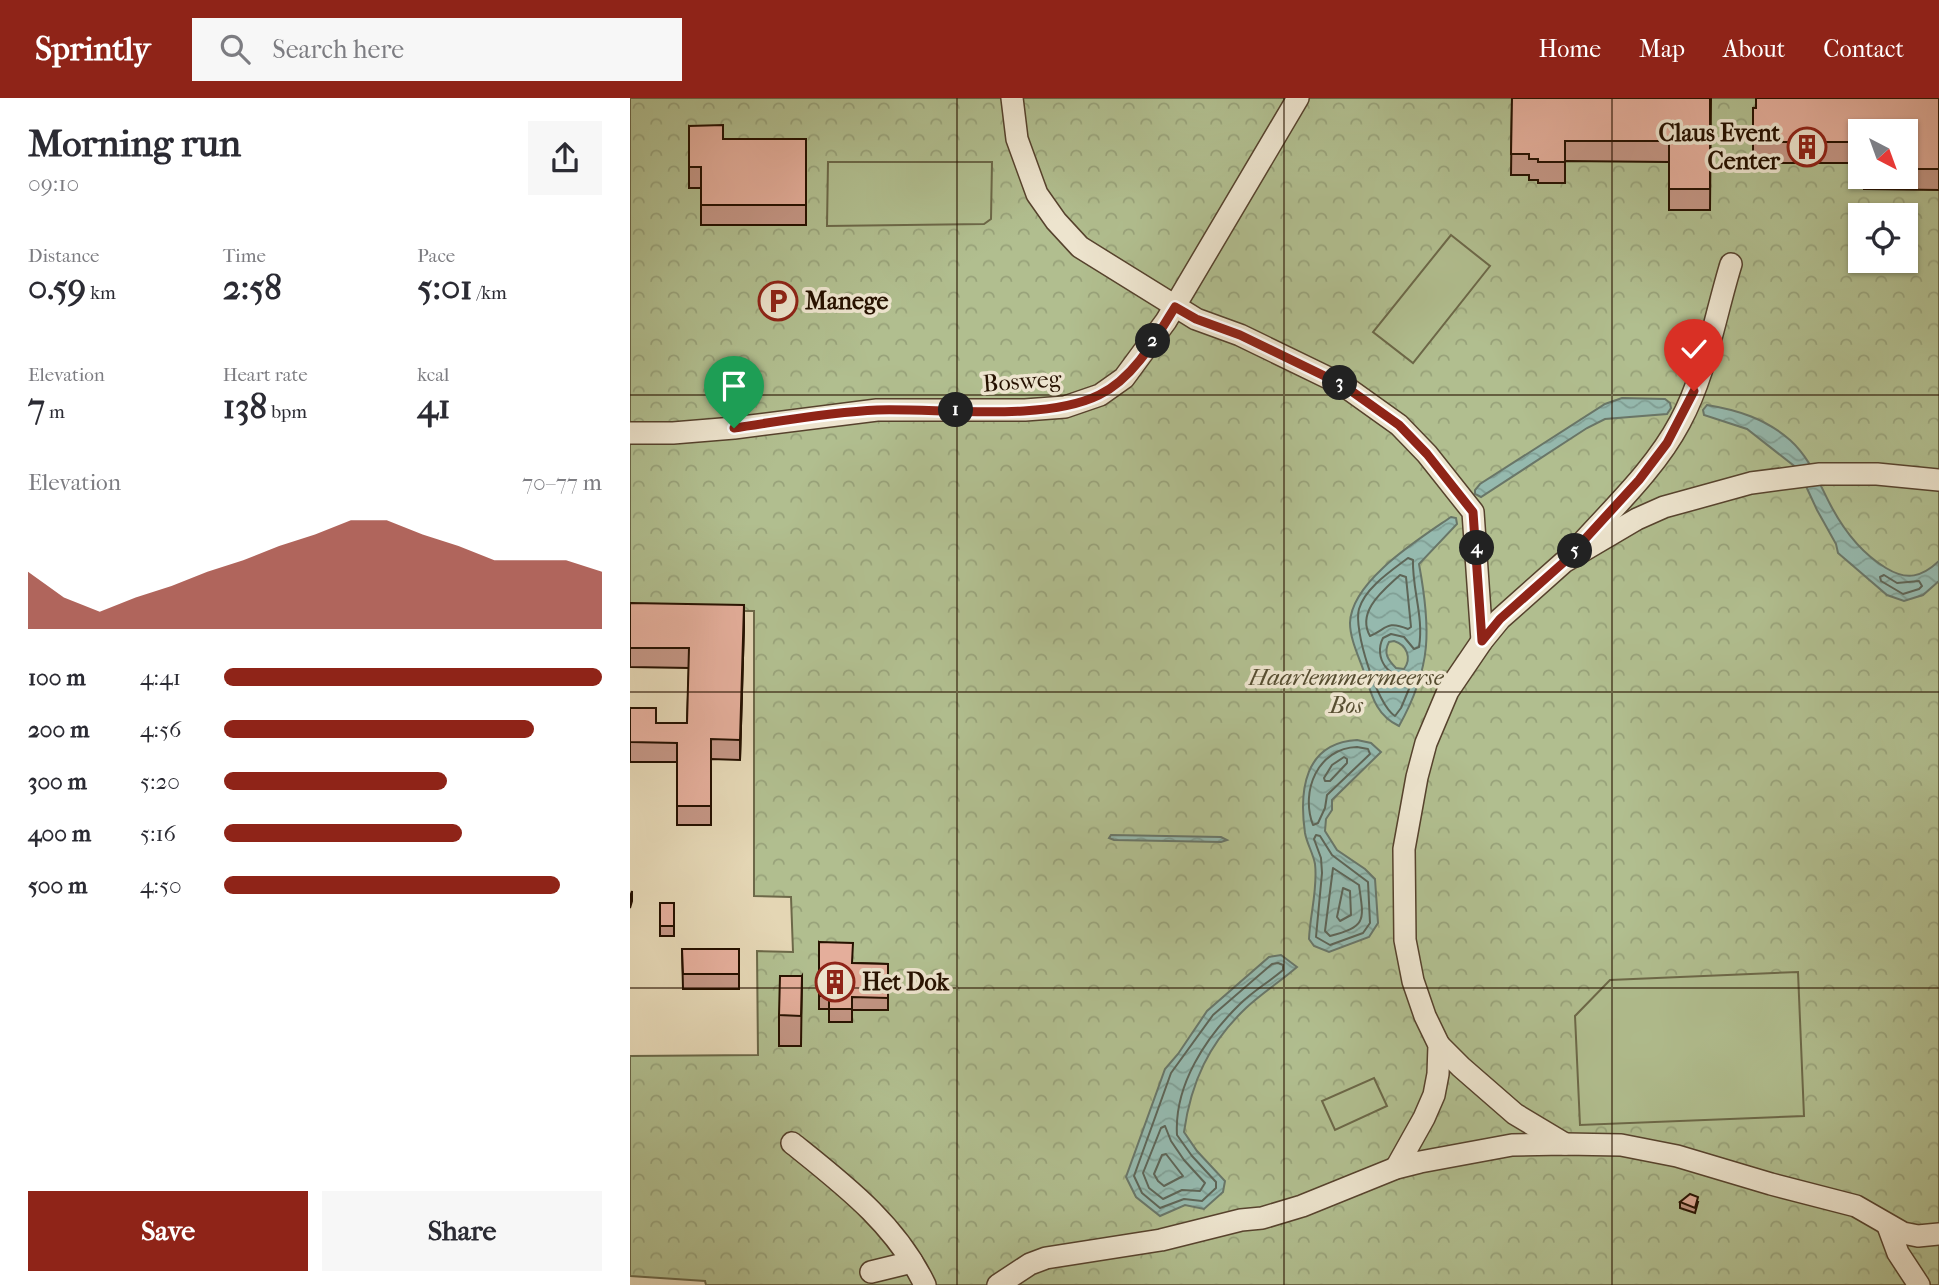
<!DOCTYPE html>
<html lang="en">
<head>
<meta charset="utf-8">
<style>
  :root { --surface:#fff; --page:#f7f7f7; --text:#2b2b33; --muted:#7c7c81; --accent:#8f2418 }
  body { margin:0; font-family:"IM FELL French Canon",serif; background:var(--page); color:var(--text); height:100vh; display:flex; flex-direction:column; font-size:26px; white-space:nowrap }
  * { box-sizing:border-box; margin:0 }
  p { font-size:23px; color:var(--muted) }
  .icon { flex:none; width:38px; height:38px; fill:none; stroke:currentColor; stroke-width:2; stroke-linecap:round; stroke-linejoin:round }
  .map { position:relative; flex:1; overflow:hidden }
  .panel { display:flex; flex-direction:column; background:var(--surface); width:630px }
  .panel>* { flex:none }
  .needle { width:46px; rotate:139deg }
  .fabs { position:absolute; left:1218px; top:21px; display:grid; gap:14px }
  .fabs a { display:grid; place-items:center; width:70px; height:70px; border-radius:0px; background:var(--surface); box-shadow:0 2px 5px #0004; font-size:35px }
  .pin { position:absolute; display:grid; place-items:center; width:60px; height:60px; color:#fff; margin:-72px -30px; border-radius:50% 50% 50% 0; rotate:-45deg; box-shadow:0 0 7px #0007 }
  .pin .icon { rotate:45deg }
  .km { position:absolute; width:35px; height:35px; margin:-18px; border-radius:50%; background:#222; color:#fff; font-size:19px; line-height:35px; text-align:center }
  .round { display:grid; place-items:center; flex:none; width:74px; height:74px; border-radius:0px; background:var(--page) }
  .head { display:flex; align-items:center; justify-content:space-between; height:119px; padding:0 28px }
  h1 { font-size:38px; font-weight:800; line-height:52px }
  .stats { display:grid; grid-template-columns:repeat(3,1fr); gap:10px; height:119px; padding:7px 28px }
  .stats div { display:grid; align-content:center }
  .stats b { font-size:35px; font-weight:800 }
  .stats small { font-size:19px; font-weight:400 }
  .stats p { font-size:19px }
  .chart { height:196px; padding:14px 28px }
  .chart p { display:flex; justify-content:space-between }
  .chart svg { width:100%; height:126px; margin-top:7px; fill:var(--accent); opacity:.7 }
  .cta { display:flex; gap:14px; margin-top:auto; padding:14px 28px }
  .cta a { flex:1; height:80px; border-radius:0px; background:var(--accent); color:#fff; font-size:28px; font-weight:800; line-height:80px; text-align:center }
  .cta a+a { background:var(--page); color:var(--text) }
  ul { padding:0 28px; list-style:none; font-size:23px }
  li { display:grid; grid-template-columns:112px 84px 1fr; align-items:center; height:52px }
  li i { height:18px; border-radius:9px; background:var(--accent) }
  header { display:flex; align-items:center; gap:42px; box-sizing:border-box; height:98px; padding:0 35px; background:var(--accent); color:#fff }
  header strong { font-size:33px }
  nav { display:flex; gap:38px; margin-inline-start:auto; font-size:24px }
  .search { width:490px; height:63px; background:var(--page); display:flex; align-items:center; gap:18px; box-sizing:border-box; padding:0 24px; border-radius:0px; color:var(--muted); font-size:26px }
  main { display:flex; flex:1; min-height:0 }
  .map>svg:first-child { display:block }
</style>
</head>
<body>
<header>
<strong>Sprintly</strong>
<div class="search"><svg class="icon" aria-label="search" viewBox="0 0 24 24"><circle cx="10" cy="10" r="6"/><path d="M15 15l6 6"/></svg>Search here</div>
<nav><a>Home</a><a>Map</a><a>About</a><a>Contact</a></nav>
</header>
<main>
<section class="panel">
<div class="head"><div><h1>Morning run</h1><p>09:10</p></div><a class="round"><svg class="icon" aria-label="share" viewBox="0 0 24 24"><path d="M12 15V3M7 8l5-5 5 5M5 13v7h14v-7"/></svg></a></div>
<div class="stats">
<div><p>Distance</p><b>0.59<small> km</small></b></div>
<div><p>Time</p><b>2:58</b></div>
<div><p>Pace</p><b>5:01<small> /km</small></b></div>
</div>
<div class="stats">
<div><p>Elevation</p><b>7<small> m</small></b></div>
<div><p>Heart rate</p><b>138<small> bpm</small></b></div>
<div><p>kcal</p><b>41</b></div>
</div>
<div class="chart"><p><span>Elevation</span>70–77 m</p>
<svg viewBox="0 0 160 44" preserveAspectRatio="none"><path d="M0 44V24L10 33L20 38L30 33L40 29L50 24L60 20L70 15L80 11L90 6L100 6L110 11L120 15L130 20L140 20L150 20L160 24V44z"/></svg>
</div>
<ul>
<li><b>100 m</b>4:41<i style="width:100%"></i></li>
<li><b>200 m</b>4:56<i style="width:82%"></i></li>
<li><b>300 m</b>5:20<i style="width:59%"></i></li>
<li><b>400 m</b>5:16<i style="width:63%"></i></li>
<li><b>500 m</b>4:50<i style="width:89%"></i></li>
</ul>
<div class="cta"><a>Save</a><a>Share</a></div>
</section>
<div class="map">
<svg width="1309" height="1187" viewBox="0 0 1309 1187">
  <defs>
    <pattern id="park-crowns" width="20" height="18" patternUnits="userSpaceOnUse" patternTransform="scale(1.75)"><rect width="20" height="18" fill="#b1be8f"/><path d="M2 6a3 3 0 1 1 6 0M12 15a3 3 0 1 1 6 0" fill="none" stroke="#98a27a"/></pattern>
    <pattern id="water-waves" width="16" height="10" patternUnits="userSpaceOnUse" patternTransform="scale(1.75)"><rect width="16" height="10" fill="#95b9ae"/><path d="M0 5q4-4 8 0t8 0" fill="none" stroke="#809e94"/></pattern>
  </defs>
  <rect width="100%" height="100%" fill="#e4d6b4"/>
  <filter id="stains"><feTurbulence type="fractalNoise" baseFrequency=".00286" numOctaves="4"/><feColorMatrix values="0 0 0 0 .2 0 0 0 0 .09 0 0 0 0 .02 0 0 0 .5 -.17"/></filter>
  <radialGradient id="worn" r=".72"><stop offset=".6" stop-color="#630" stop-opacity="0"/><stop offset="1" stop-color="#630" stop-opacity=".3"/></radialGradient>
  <path fill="url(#park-crowns)" stroke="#6c6848" stroke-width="2" fill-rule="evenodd" d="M0,0H1309V1187H76L75,1183L0,1178V958L128,957L127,853L163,854L161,799L124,798V513L0,512ZM1230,33H1276V79H1230ZM1230,117H1276V163H1230Z"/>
  <g fill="#b1be8f" stroke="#6c6848" stroke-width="2">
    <path d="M198,64H362L361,121L354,126L197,128Z"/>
    <path d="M821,137L860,168L783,265L743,234Z"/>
    <path d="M1168,874L1174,1018L950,1027L945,918L980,882Z"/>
    <path d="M744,980L757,1008L705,1032L692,1003Z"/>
  </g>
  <g fill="url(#water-waves)" stroke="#697668" stroke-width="2" fill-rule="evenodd">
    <path d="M992,300L1035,301L1040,305L1041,310L1037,316L975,321L957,330L851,399L845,396V392L850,386L975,306Z"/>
    <path d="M1077,307C1108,312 1136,321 1160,342C1180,360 1188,383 1200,406C1214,433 1231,455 1256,470C1277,483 1292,479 1309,463V483L1293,497L1274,503L1257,497L1208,455L1206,446L1187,412L1168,371L1117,331L1074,317L1073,312Z"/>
    <path d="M821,419L826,420L827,426L789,466C801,531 802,569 769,628C747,618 742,599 735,577C730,561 720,542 720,525C721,483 789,441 821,419ZM764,543C777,547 782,560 774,571L766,570C758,562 753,555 759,544Z"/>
    <path d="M727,642L741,645L751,654L702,702V712L696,721L695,733L707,752L735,771L745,781L748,825L739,839L699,854L684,848L679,841C680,816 688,791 685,766C683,755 677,746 675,735C669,693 674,645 727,642Z"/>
    <path d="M481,737L591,739L597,742L591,744L484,742L479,740Z"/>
    <path d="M651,857L667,869C651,883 632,895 616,910C579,945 561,984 554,1034L567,1053L595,1083L593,1094L574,1111L555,1107L530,1118L506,1099L496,1079L535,971L548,956L577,913L639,859Z"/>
  </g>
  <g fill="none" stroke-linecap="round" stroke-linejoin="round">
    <g stroke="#5e6557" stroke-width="2">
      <path d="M778,460L783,462C782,491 794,519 789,549L784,551L774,539L761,536L753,540C743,559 759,584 781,576L784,579L771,610L765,618C747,607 723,531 729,511C735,490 761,473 778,460Z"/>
      <path d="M770,477L776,479L781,529L778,531C756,522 757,531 740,538C726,513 754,492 770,477Z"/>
      <path d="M1254,477L1267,485L1289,483L1292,488L1289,491L1273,496L1251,483L1250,479Z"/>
      <path d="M727,649L738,651L740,656L697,697L695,710L688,725L683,727C670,693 688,650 727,649Z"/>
      <path d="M714,659L717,661V665L700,683H695L694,680L702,667Z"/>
      <path d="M686,737L690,738L702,757L738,784L740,825L733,835L700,847L686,839L692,775L691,760L684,741Z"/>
      <path d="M703,770L729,787C734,823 737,828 700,838L695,833Z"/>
      <path d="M713,790L720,793L721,817L710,823L707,819Z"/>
      <path d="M648,865L653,867V872C639,884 623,893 610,906C576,939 544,987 547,1037L562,1058L586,1084V1090L572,1103L554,1101L530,1110L512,1095L504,1078L541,975L583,917L642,866Z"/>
      <path d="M535,1028L541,1043L554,1062L575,1085L570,1093L552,1092L533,1101L519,1090L513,1075L531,1030Z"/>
      <path d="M536,1056L553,1078L534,1088L528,1083L524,1076L532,1057Z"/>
    </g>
    <defs>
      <g id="minor">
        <path d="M382,0L387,41L407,96L426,123L450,149L566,221L610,237L713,287L769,327L797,356L843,414L852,543"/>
        <path d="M0,335H43L104,330L247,312H395L435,309L470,297L494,280L536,223L668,0"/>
        <path d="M949,448C984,409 1025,371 1050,324C1076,276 1085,218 1101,166"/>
        <path d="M809,947L831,969L885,1016L935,1046"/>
        <path d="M162,1045C213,1086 266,1126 295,1187"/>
        <path d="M766,1070L794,1020L804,997L808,976L809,947L795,918L783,883L775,842L774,751L787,679L796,645L818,593L852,543L870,521L934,464L1007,421L1034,409L1121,385L1190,376H1247L1309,382"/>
        <path d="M1258,1128L1268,1155L1289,1187"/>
        <path d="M241,1174L282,1164"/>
        <path d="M368,1187L400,1166L416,1160L531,1142L611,1122L632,1120L672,1108L766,1070L790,1064L882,1047L935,1046L991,1047L1047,1058L1141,1086L1226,1108L1273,1135L1288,1138L1309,1136"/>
      </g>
    </defs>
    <use href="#minor" stroke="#56422d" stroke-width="24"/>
    <use href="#minor" stroke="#ede4ce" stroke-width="21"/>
  </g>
  <g fill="#c49685" stroke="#261100" stroke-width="2">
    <path d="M882,0H1081L1080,112H1039V64L935,63V85H908V82H899V77H881Z"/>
    <path d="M1309,0V92L1234,91V79H1276V33H1230V65H1123V10Z"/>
    <path d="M59,28L93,41H176V127H71V90H59Z"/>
    <path d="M0,505L114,526L110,662L81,661V727H47V664H0V610L26,625H57L59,570L0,569Z"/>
    <rect x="30" y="805" width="14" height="33"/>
    <path d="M189,844L222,865L258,866V912H222V924H199V911H189Z"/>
    <path d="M52,851H109V891H53Z"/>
    <path d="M172,878L171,948H149V917Z"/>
    <path d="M1050,1104H1068L1065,1115L1050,1110Z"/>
  </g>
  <g fill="#a07a6c" stroke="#261100" stroke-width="2">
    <path d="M114,507V526L110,662V642Z"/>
    <path d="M2,793V803L0,810V799Z"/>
  </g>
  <g fill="#e4ae9b" stroke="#261100" stroke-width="2">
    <path d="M882,0H1080V91H1039V43H935V64H908V61H899V56H881Z"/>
    <path d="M1126,0H1309V71H1276V33H1230V44H1123V10H1126Z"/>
    <path d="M93,27V41H176V107H71V69H59V28Z"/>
    <path d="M0,505L114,507L110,642L81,641V708H47V645L0,644V610H26V625H57L59,550H0Z"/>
    <rect x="30" y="805" width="14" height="23"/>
    <path d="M189,844L223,845L222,865L258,866V900L222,899V911H199V898H189Z"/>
    <path d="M52,851H109V876H53Z"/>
    <path d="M150,878H172L171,918L149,917Z"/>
    <path d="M1060,1096L1068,1099L1065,1110L1050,1104Z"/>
  </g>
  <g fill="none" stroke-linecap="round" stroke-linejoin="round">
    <defs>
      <path id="route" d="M104,330C152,323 200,314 247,312C310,310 414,324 469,297C504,280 526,240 545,209L566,221L610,237L713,287L769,327L797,356L843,414L852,543L870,521L934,464L1009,382L1037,345L1064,293"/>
    </defs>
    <use href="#route" stroke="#fff" stroke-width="14"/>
    <use href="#route" stroke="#8f2418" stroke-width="9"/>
  </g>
  <path fill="none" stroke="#261100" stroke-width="2" stroke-opacity="0.55" d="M327,0V1187M654,0V1187M982,0V1187M0,297H1309M0,594H1309M0,890H1309"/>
  <defs>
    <symbol id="building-ring" viewBox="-11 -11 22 22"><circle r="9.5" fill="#ede4ce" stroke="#8f2418" stroke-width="1.5"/><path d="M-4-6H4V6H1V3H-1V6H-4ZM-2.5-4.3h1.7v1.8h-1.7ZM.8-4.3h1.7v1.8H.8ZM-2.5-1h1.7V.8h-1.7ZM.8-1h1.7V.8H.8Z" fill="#8f2418"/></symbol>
    <symbol id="parking-ring" viewBox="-11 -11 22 22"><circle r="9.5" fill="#ede4ce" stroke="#8f2418" stroke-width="1.5"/><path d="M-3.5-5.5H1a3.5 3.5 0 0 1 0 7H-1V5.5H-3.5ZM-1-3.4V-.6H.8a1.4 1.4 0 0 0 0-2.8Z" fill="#8f2418"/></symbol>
  </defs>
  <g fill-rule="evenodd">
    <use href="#building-ring" x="1155" y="27" width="44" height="44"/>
    <use href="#parking-ring" x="126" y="181" width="44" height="44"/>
    <use href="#building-ring" x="183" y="862" width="44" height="44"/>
  </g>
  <g text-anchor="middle" stroke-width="7" stroke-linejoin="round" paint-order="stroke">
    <g font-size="24" font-weight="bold" fill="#261100" stroke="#ede4ce" text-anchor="start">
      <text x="1150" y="43" text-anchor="end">Claus Event<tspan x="1150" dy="28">Center</tspan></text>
      <text x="175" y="211">Manege</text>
      <text x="232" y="892">Het Dok</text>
    </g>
    <g font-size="24" fill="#261100" stroke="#ede4ce">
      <text transform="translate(392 283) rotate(-4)" y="8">Bosweg</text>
    </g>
    <g font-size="24" font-style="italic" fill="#574e32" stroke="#ede4ce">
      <text x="716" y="587">Haarlemmermeerse<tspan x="716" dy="28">Bos</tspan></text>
    </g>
  </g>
  <rect width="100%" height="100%" filter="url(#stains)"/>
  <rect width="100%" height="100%" fill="url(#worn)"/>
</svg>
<div class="fabs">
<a><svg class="needle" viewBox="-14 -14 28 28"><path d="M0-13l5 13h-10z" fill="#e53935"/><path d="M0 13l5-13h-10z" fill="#7c7c81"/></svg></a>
<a><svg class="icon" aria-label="locate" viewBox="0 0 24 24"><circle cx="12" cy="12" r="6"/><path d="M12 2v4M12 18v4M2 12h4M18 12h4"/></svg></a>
</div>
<div class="pin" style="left:104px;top:330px;background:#1e9e55"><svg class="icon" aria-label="arrive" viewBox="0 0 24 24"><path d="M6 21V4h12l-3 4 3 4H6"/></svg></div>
<div class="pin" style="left:1064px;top:293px;background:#d93025"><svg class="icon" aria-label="check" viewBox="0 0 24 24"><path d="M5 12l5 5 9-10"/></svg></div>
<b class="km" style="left:326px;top:312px">1</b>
<b class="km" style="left:523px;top:243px">2</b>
<b class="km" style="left:710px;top:285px">3</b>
<b class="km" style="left:847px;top:450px">4</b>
<b class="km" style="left:945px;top:453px">5</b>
</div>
</main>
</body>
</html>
